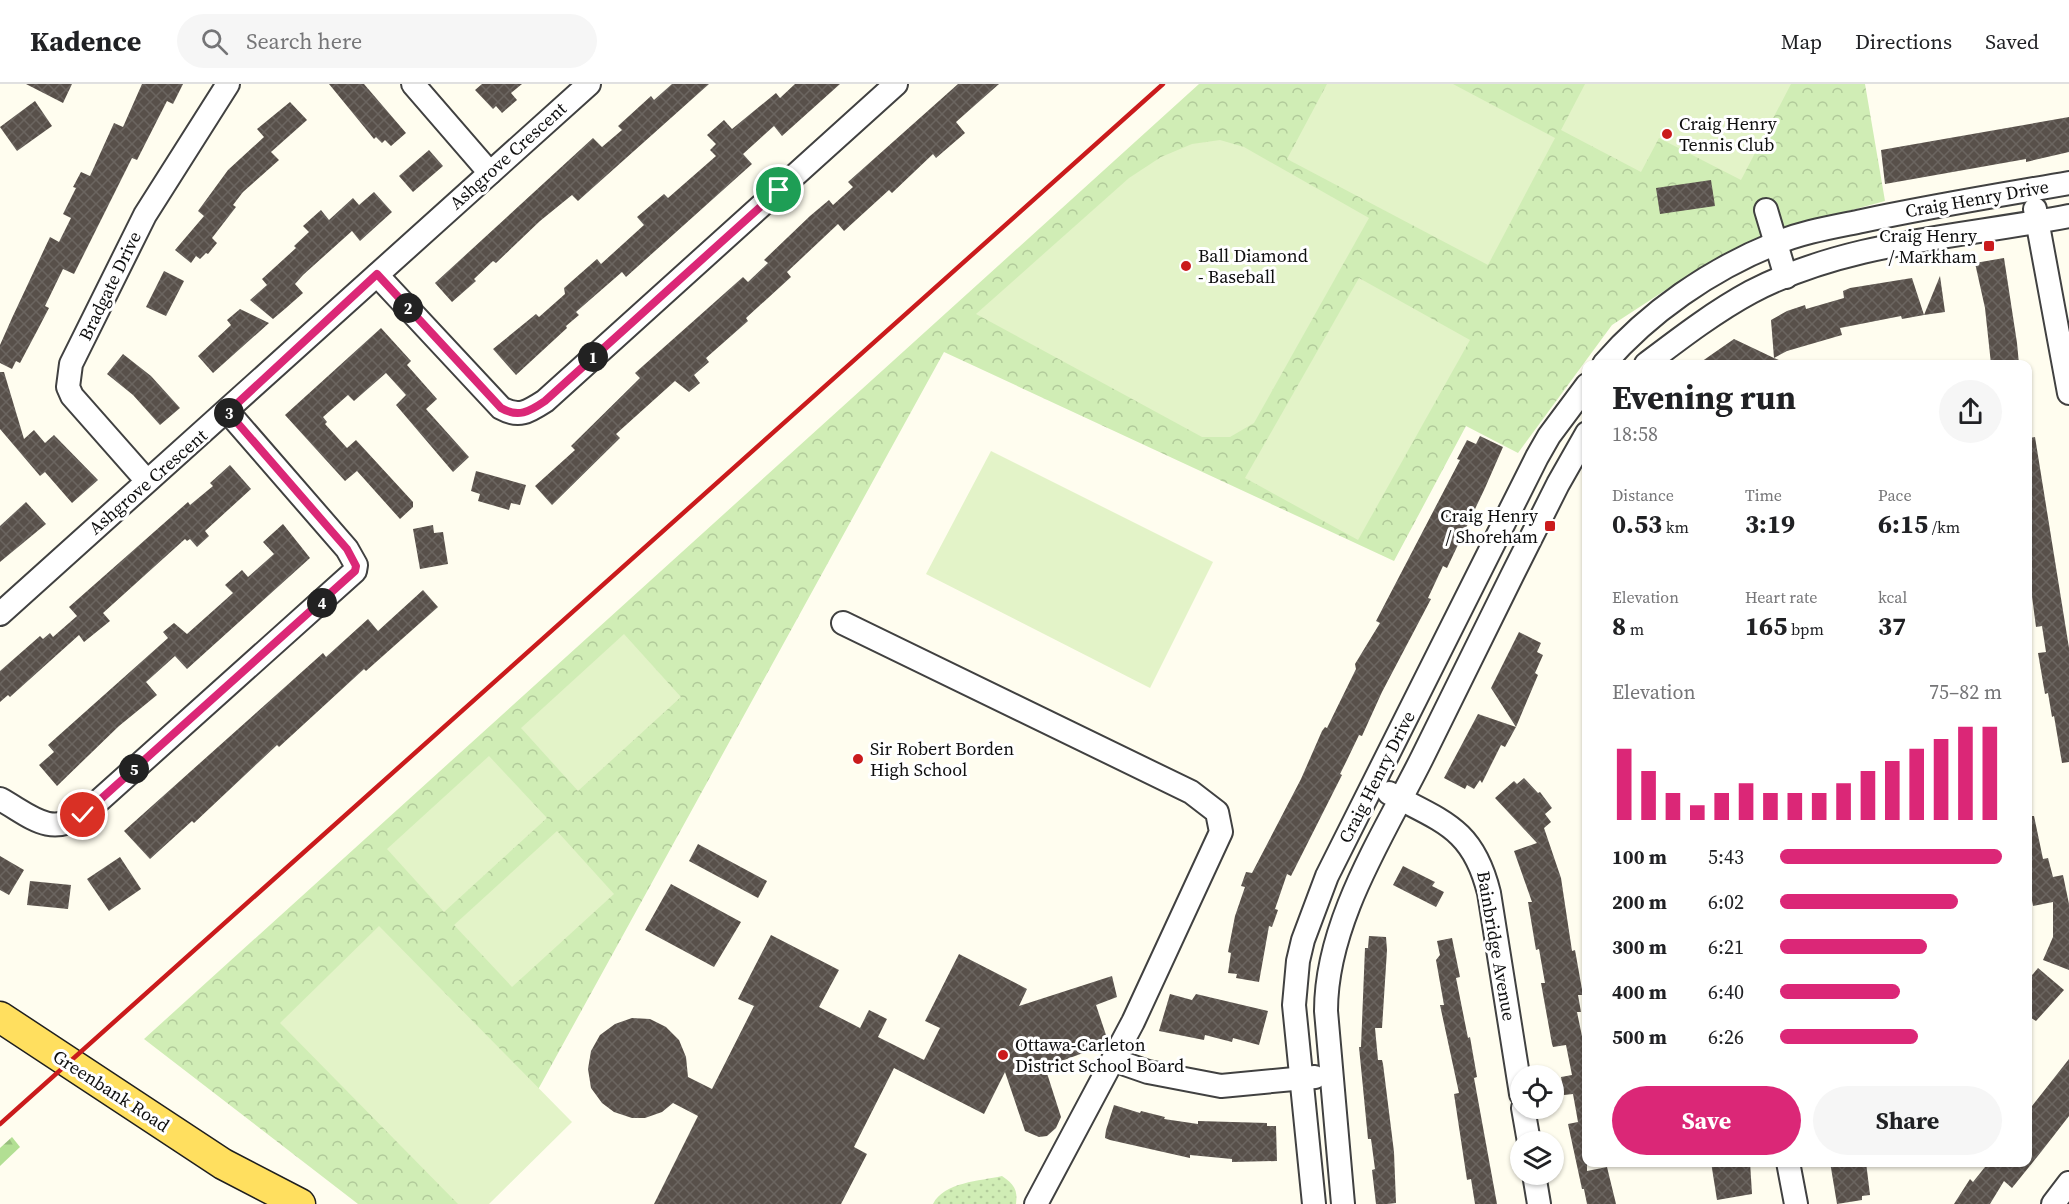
<!DOCTYPE html>
<html lang="en">
<head>
<meta charset="utf-8">
<style>
  :root { --surface:#fff; --page:#f6f6f6; --text:#202124; --muted:#757577; --line:#e0e0e0; --accent:#db2777 }
  body { margin:0; font-family:"Source Serif 4",serif; background:var(--page); color:var(--text); height:100vh; display:flex; flex-direction:column; font-size:22px; white-space:nowrap }
  * { box-sizing:border-box; margin:0 }
  p { font-size:20px; color:var(--muted) }
  .icon { flex:none; width:33px; height:33px; fill:none; stroke:currentColor; stroke-width:2; stroke-linecap:round; stroke-linejoin:round }
  .map { position:relative; flex:1; overflow:hidden }
  .drawer { position:absolute; left:1582px; top:276px; width:450px; height:807px; display:flex; flex-direction:column; background:var(--surface); border-radius:12px; box-shadow:0 2px 4px #0004 }
  .drawer>* { flex:none }
  .tools { position:absolute; left:1510px; top:981px; display:grid; gap:12px }
  .tools a { display:grid; place-items:center; width:54px; height:54px; border-radius:50%; background:var(--surface); box-shadow:0 2px 4px #0004; font-size:30px }
  .pin { position:absolute; display:grid; place-items:center; width:51px; height:51px; color:#fff; margin:-26px; border:3px solid #fff; border-radius:50%; box-shadow:0 2px 6px #0007 }
  .km { position:absolute; width:30px; height:30px; margin:-15px; border-radius:50%; background:#222; color:#fff; font-size:16px; line-height:30px; text-align:center }
  .round { display:grid; place-items:center; flex:none; width:63px; height:63px; border-radius:32px; background:var(--page) }
  .headline { display:flex; align-items:center; justify-content:space-between; height:102px; padding:0 30px }
  h1 { font-size:33px; font-weight:700; line-height:45px }
  .stats { display:grid; grid-template-columns:repeat(3,1fr); gap:9px; height:102px; padding:6px 30px }
  .stats div { display:grid; align-content:center }
  .stats b { font-size:26px; font-weight:700 }
  .stats small { font-size:16px; font-weight:400 }
  .stats p { font-size:16px }
  .chart { height:168px; padding:12px 30px }
  .chart p { display:flex; justify-content:space-between }
  .chart svg { width:100%; height:108px; margin-top:6px; stroke:var(--accent); stroke-width:6 }
  .primary-button { display:flex; gap:12px; margin-top:auto; padding:12px 30px }
  .primary-button a { flex:1; height:69px; border-radius:36px; background:var(--accent); color:#fff; font-size:24px; font-weight:700; line-height:69px; text-align:center }
  .primary-button a+a { background:var(--page); color:var(--text) }
  ul { padding:0 30px; list-style:none; font-size:20px }
  li { display:grid; grid-template-columns:96px 72px 1fr; align-items:center; height:45px }
  li i { height:15px; border-radius:8px; background:var(--accent) }
  header { display:flex; align-items:center; gap:36px; box-sizing:border-box; height:84px; padding:0 30px; background:var(--surface); border-bottom:2px solid var(--line) }
  header strong { font-size:28px }
  nav { display:flex; gap:33px; margin-inline-start:auto; font-size:21px }
  .search { width:420px; height:54px; background:var(--page); display:flex; align-items:center; gap:15px; box-sizing:border-box; padding:0 21px; border-radius:33px; color:var(--muted); font-size:22px }
  .map>svg:first-child { display:block }
</style>
</head>
<body>
<header>
<strong>Kadence</strong>
<div class="search"><svg class="icon" aria-label="search" viewBox="0 0 24 24"><circle cx="10" cy="10" r="6"/><path d="M15 15l6 6"/></svg>Search here</div>
<nav><a>Map</a><a>Directions</a><a>Saved</a></nav>
</header>
<div class="map">
<svg width="2069" height="1120" viewBox="0 0 2069 1120">
  <defs>
    <pattern id="grass-dots" width="8" height="8" patternUnits="userSpaceOnUse" patternTransform="scale(1.5)"><rect width="8" height="8" fill="#d0edb5"/><path d="M2 2h.1M6 6h.1" fill="none" stroke="#b1ca9a" stroke-width="1.8" stroke-linecap="round"/></pattern>
    <pattern id="forest-firs" width="22" height="20" patternUnits="userSpaceOnUse" patternTransform="scale(1.5)"><rect width="22" height="20" fill="#b2df93"/><path d="M5 1l3.5 6h-7zM16 11l3.5 6h-7z" fill="#98be7e"/></pattern>
    <pattern id="park-crowns" width="20" height="18" patternUnits="userSpaceOnUse" patternTransform="scale(1.5)"><rect width="20" height="18" fill="#d0edb5"/><path d="M2 6a3 3 0 1 1 6 0M12 15a3 3 0 1 1 6 0" fill="none" stroke="#b1ca9a"/></pattern>
    <pattern id="building-cross-hatch" width="8" height="8" patternUnits="userSpaceOnUse" patternTransform="scale(1.5)"><rect width="8" height="8" fill="#58504a"/><path d="M0 0l8 8M0 8l8-8" fill="none" stroke="#6b6560"/></pattern>
  </defs>
  <rect width="100%" height="100%" fill="#fffdef"/>
  <path fill="url(#grass-dots)" d="M1002,1092C1014,1100 1018,1106 1016,1120H933C944,1098 980,1097 1002,1092Z"/>
  <path fill="url(#forest-firs)" d="M12,1053L20,1063L0,1082V1064Z"/>
  <path fill="url(#park-crowns)" d="M1199,0H1865L1885,117L1804,139L1707,179L1612,241L1518,369L1466,342L1394,477L944,268L475,1120H358L144,955Z"/>
  <g fill="#e3f3c8">
    <path d="M1327,0H1453L1555,54L1488,181L1287,75Z"/>
    <path d="M1585,0H1791L1741,96L1659,54L1641,88L1561,46Z"/>
    <path d="M1220,56L1244,63L1369,134L1254,339L1230,353H1202L976,230L1129,94L1161,73L1192,60Z"/>
    <path d="M1359,194L1470,256L1358,456L1245,394Z"/>
    <path d="M991,367L1213,478L1150,604L926,490Z"/>
    <path d="M624,550L681,613L578,707L521,644Z"/>
    <path d="M489,672L547,734L444,828L387,765Z"/>
    <path d="M557,747L614,810L512,903L454,841Z"/>
    <path d="M379,842L572,1038L489,1120H458L280,939Z"/>
  </g>
  <g fill="url(#building-cross-hatch)">
    <path d="M26,0H72L63,19Z"/>
    <path d="M142,0H183L173,20L167,17L137,76L132,74L74,190L63,185L45,222L49,224L37,247L20,279L16,277L12,285L0,279V261L12,234L50,153L59,158L71,134L63,130L76,104L73,103L81,88L90,92L114,39L123,43Z"/>
    <path d="M329,0H364L406,49L391,62L385,56L382,59L376,53L374,55Z"/>
    <path d="M482,0H522L511,9L517,16L502,29L496,22L493,25L475,6Z"/>
    <path d="M672,0H709L578,117L572,111L540,137L496,179L493,177L474,195L476,197L452,218L435,199L593,54L602,63L622,46L618,42L651,12L654,16Z"/>
    <path d="M795,0H840L782,52L774,42L743,70L752,80L626,193L622,188L576,228L579,231L566,242L567,244L516,291L493,265L536,230L539,233L565,210L564,204L597,175L601,180L644,141L637,133L664,110L668,114L716,72L710,66L716,60L707,51L724,36L732,45L776,9L780,14Z"/>
    <path d="M958,0H999L956,38L965,49L936,74L933,70L892,109L889,106L844,147L838,140L787,188L791,193L746,234L748,237L706,274L709,278L694,291L700,299L689,308L675,297L616,350L620,354L552,421L535,402L575,366L571,362L640,294L635,289L743,193L748,198L768,179L764,176L810,132L829,116L833,121L853,103L848,98Z"/>
    <path d="M35,17L52,42L17,67L0,43Z"/>
    <path d="M290,18L307,36L271,68L279,76L243,108L233,121L236,123L212,154L217,159L208,170L206,169L200,175L196,172L191,179L175,166L204,132L198,127L228,86L264,53L257,45Z"/>
    <path d="M2069,33V68L2026,78V75L1885,100L1881,66Z"/>
    <path d="M429,66L443,82L413,108L399,92Z"/>
    <path d="M1711,96L1715,122L1660,130L1656,104Z"/>
    <path d="M374,108L392,128L360,157L352,147L303,191L295,200L303,209L286,224L273,235L250,216L267,201L262,195L296,164L294,162L309,148L303,142L321,126L329,136L353,114L359,121Z"/>
    <path d="M2004,174L2017,259L2019,280H1991L1985,224L1975,179Z"/>
    <path d="M164,187L184,197L166,232L146,223Z"/>
    <path d="M1940,192L1945,228L1924,231Z"/>
    <path d="M1912,194L1924,231L1902,235L1901,232L1840,244L1842,251L1787,267L1774,274L1771,236L1787,227L1805,221L1806,225L1844,214L1843,207L1850,204Z"/>
    <path d="M240,225L269,239L213,289L198,272L231,241L227,236Z"/>
    <path d="M381,244L411,277L407,281L437,315L426,325L469,373L453,388L396,321L406,311L386,289L354,317L348,311L323,333L327,338L325,340L347,364L356,356L413,418V423L400,435L357,387L345,397L285,331Z"/>
    <path d="M1734,255L1774,274L1788,280H1698Z"/>
    <path d="M123,270L151,292L180,324L160,341L133,311L107,290Z"/>
    <path d="M0,288H4L24,355L34,346L45,359L54,351L98,396L72,419L45,388L40,392L0,345Z"/>
    <path d="M1480,352L1503,363L1485,404L1447,484L1443,482L1428,514L1431,515L1382,608L1362,652L1359,651L1347,676L1340,690L1342,691L1291,792L1287,790L1275,825L1278,826L1272,843L1269,842L1259,898L1236,894L1237,890L1228,889L1231,869L1228,868L1235,832L1245,803L1241,802L1246,788L1252,789L1301,695L1322,647L1325,643L1327,644L1356,585L1355,580L1380,539L1376,537L1460,376L1457,375L1465,360L1467,356L1476,360Z"/>
    <path d="M2035,353L2069,564V678L2062,679L2054,632L2052,633L2048,609L2045,610L2038,569L2046,568L2042,542L2036,543L2028,482V354Z"/>
    <path d="M230,381L251,405L205,447L209,452L197,463L190,455L187,457L185,455L103,529L110,537L84,558L79,551L10,613L8,611L0,618V587L40,552L43,555L50,549L53,553L77,532L69,523L188,418L190,421L213,402L210,399Z"/>
    <path d="M476,387L526,401L520,421L511,419L509,426L478,417L480,410L471,407Z"/>
    <path d="M26,418L46,440L0,478V442Z"/>
    <path d="M283,440L310,474L187,585L175,572L155,590L146,598L157,611L119,642L57,702L39,681L54,668L48,661L168,554L163,548L174,539L187,550L233,509L225,501L242,486L248,493L274,470L263,458Z"/>
    <path d="M433,441L434,449L443,448L448,480L420,485L413,445Z"/>
    <path d="M423,506L438,523L366,587L364,585L279,663L277,661L194,739L192,737L150,775L124,747L323,569L326,573L368,535L378,547Z"/>
    <path d="M1519,548L1541,559L1537,568L1543,571L1535,589L1538,591L1516,643L1491,604Z"/>
    <path d="M1478,630L1516,643L1505,663L1501,661L1482,699L1480,696L1474,705L1467,701L1465,705L1444,694Z"/>
    <path d="M1524,694L1538,709L1540,708L1552,724L1545,730L1551,738L1544,744L1561,794L1572,867L1575,866L1583,911H1578L1581,928H1577L1583,957L1587,956V1087L1607,1083L1616,1120H1587L1584,1105H1582L1568,1040L1578,1038L1573,1010L1564,1011L1561,993L1572,991L1566,961L1553,963L1552,960L1541,899H1545L1539,865L1536,866L1528,818H1532L1514,767L1537,759L1495,714L1514,697L1517,700Z"/>
    <path d="M2028,732H2034L2043,775L2048,774L2053,793L2063,791L2069,820V886L2043,876L2053,853V818L2033,822L2028,795Z"/>
    <path d="M698,760L767,797L758,814L689,777Z"/>
    <path d="M0,772L24,786L9,811L0,806Z"/>
    <path d="M120,773L141,805L109,827L87,795Z"/>
    <path d="M1403,782L1435,798L1432,802L1444,808L1436,823L1393,801Z"/>
    <path d="M30,797L71,801L68,825L27,821Z"/>
    <path d="M671,800L741,838L714,883L645,846Z"/>
    <path d="M771,851L839,886L819,923L860,944L869,926L887,935L878,953L924,976L940,944L925,937L959,870L1027,905L1019,922L1112,892L1117,913L1096,921L1108,957L1105,961L1045,983L1061,1033L1056,1044L1047,1052L1039,1053L1025,1047L1005,988L984,1030L894,984L854,1063L867,1070L841,1120H654L698,1032L673,1019L662,1028L645,1034H632L614,1028L602,1019L591,1004L588,985L591,967L600,951L615,940L632,934L650,935L666,943L679,956L686,973L688,993L712,1005L754,922L738,915Z"/>
    <path d="M1369,852L1386,853L1387,866L1382,944H1375L1378,976H1382L1383,980L1394,1068L1396,1119L1387,1120H1376L1372,1086L1375,1085L1371,1055H1368L1359,963H1361L1365,864H1368Z"/>
    <path d="M1452,854L1460,893L1456,894L1468,954L1470,953L1477,993L1474,994L1497,1120H1475L1471,1095L1467,1096L1454,1010L1459,1009L1440,921H1444L1436,876L1440,871L1437,857Z"/>
    <path d="M2038,884L2064,906L2036,937L2028,932V896Z"/>
    <path d="M1170,910L1192,916L1196,910L1268,927L1259,961L1233,954L1232,958L1205,951L1204,956L1159,947Z"/>
    <path d="M2069,975V1032L2041,1068L2012,1104L2004,1097L1990,1120H1954L1970,1095L1973,1098L1989,1078H2028V1027Z"/>
    <path d="M1114,1021L1140,1029L1141,1027L1165,1033L1164,1035L1198,1040V1037L1267,1039V1042H1276L1277,1077L1232,1078V1075L1190,1071V1074L1110,1056L1105,1054L1106,1046Z"/>
    <path d="M1711,1078H1750L1752,1110L1717,1116Z"/>
    <path d="M1830,1078H1866L1870,1111L1862,1112V1116L1837,1120Z"/>
  </g>
  <g fill="none" stroke-linecap="round" stroke-linejoin="round">
    <defs>
      <g id="minor">
        <path d="M413,0L490,89"/>
        <path d="M2035,125L2069,309"/>
        <path d="M1766,126L1786,193"/>
        <path d="M377,191L501,324C519,334 528,328 545,317L896,0"/>
        <path d="M1604,280C1649,228 1710,186 1774,160C1802,148 1833,143 1862,137C1931,122 2000,111 2069,99"/>
        <path d="M1646,280C1679,255 1714,228 1751,208C1848,157 1963,153 2069,132"/>
        <path d="M147,397L72,312L68,303L71,280L145,131L228,0"/>
        <path d="M0,530C197,354 392,176 589,0"/>
        <path d="M843,539L1191,708L1217,728L1221,748L1133,938L1036,1120"/>
        <path d="M1389,709C1443,738 1473,744 1489,809L1521,1010"/>
        <path d="M0,715C31,732 49,753 83,731L355,487L356,481L347,465L228,328"/>
        <path d="M1125,980L1148,988L1221,1002L1315,993"/>
        <path d="M1523,1024L1529,1058"/>
        <path d="M1788,1078L1796,1120"/>
        <path d="M1534,1090L1539,1120"/>
        <path d="M1314,1120L1294,921L1298,877L1303,856L1327,792L1537,373L1549,352L1587,301"/>
        <path d="M1343,1120L1326,927C1326,838 1383,752 1422,674C1467,582 1512,491 1558,400L1587,349"/>
        <path d="M2053,1120L2069,1099"/>
      </g>
      <path id="major" d="M0,933L223,1080L300,1120"/>
    </defs>
    <use href="#minor" stroke="#414141" stroke-width="26"/>
    <use href="#major" stroke="#1f1f1f" stroke-width="33"/>
    <use href="#minor" stroke="#fff" stroke-width="22"/>
    <use href="#major" stroke="#ffdf5f" stroke-width="30"/>
    <path stroke="#ca1b1c" stroke-width="4.5" d="M0,1040L1163,0"/>
  </g>
  <g fill="none" stroke-linecap="round" stroke-linejoin="round">
    <defs>
      <path id="route" d="M83,731L355,487L356,482L347,465L228,328L377,190L501,324C518,334 529,328 545,317L779,106"/>
    </defs>
    <use href="#route" stroke="#fff" stroke-width="12"/>
    <use href="#route" stroke="#db2777" stroke-width="8"/>
  </g>
  <g fill="#ca1b1c" stroke="#fff" stroke-width="2">
    <circle cx="1667" cy="50" r="6"/>
    <rect x="1983" y="156" width="12" height="12" rx="3"/>
    <circle cx="1186" cy="182" r="6"/>
    <rect x="1544" y="436" width="12" height="12" rx="3"/>
    <circle cx="858" cy="675" r="6"/>
    <circle cx="1003" cy="971" r="6"/>
  </g>
  <g text-anchor="middle" stroke-width="6" stroke-linejoin="round" paint-order="stroke">
    <g font-size="18" fill="#0e0e0e" stroke="#fff" text-anchor="start">
      <text x="1679" y="46">Craig Henry<tspan x="1679" dy="21">Tennis Club</tspan></text>
      <text x="1977" y="158" text-anchor="end">Craig Henry<tspan x="1977" dy="21">/ Markham</tspan></text>
      <text x="1198" y="178">Ball Diamond<tspan x="1198" dy="21">- Baseball</tspan></text>
      <text x="1538" y="438" text-anchor="end">Craig Henry<tspan x="1538" dy="21">/ Shoreham</tspan></text>
      <text x="870" y="671">Sir Robert Borden<tspan x="870" dy="21">High School</tspan></text>
      <text x="1015" y="967">Ottawa-Carleton<tspan x="1015" dy="21">District School Board</tspan></text>
    </g>
    <g font-size="18" fill="#0e0e0e" stroke="#fff">
      <text transform="translate(508 72) rotate(-42)" y="6">Ashgrove Crescent</text>
      <text transform="translate(1977 115) rotate(-10)" y="6">Craig Henry Drive</text>
      <text transform="translate(110 202) rotate(-64)" y="6">Bradgate Drive</text>
      <text transform="translate(148 398) rotate(-41)" y="6">Ashgrove Crescent</text>
      <text transform="translate(1377 693) rotate(-63)" y="6">Craig Henry Drive</text>
      <text transform="translate(1496 862) rotate(80)" y="6">Bainbridge Avenue</text>
      <text transform="translate(111 1007) rotate(33)" y="6">Greenbank Road</text>
    </g>
  </g>
</svg>
<div class="tools">
<a><svg class="icon" aria-label="locate" viewBox="0 0 24 24"><circle cx="12" cy="12" r="6"/><path d="M12 2v4M12 18v4M2 12h4M18 12h4"/></svg></a>
<a><svg class="icon" aria-label="layers" viewBox="0 0 24 24"><path d="M12 4l9 5-9 5-9-5zM3 14l9 5 9-5"/></svg></a>
</div>
<div class="pin" style="left:779px;top:106px;background:#1e9e55"><svg class="icon" aria-label="arrive" viewBox="0 0 24 24"><path d="M6 21V4h12l-3 4 3 4H6"/></svg></div>
<div class="pin" style="left:83px;top:731px;background:#d93025"><svg class="icon" aria-label="check" viewBox="0 0 24 24"><path d="M5 12l5 5 9-10"/></svg></div>
<b class="km" style="left:593px;top:273px">1</b>
<b class="km" style="left:408px;top:224px">2</b>
<b class="km" style="left:229px;top:329px">3</b>
<b class="km" style="left:322px;top:519px">4</b>
<b class="km" style="left:134px;top:685px">5</b>
<section class="drawer">
<div class="headline"><div><h1>Evening run</h1><p>18:58</p></div><a class="round"><svg class="icon" aria-label="share" viewBox="0 0 24 24"><path d="M12 15V3M7 8l5-5 5 5M5 13v7h14v-7"/></svg></a></div>
<div class="stats">
<div><p>Distance</p><b>0.53<small> km</small></b></div>
<div><p>Time</p><b>3:19</b></div>
<div><p>Pace</p><b>6:15<small> /km</small></b></div>
</div>
<div class="stats">
<div><p>Elevation</p><b>8<small> m</small></b></div>
<div><p>Heart rate</p><b>165<small> bpm</small></b></div>
<div><p>kcal</p><b>37</b></div>
</div>
<div class="chart"><p><span>Elevation</span>75–82 m</p>
<svg viewBox="0 0 160 44" preserveAspectRatio="none"><path d="M5 44V15M15 44V24M25 44V33M35 44V38M45 44V33M55 44V29M65 44V33M75 44V33M85 44V33M95 44V29M105 44V24M115 44V20M125 44V15M135 44V11M145 44V6M155 44V6"/></svg>
</div>
<ul>
<li><b>100 m</b>5:43<i style="width:100%"></i></li>
<li><b>200 m</b>6:02<i style="width:80%"></i></li>
<li><b>300 m</b>6:21<i style="width:66%"></i></li>
<li><b>400 m</b>6:40<i style="width:54%"></i></li>
<li><b>500 m</b>6:26<i style="width:62%"></i></li>
</ul>
<div class="primary-button"><a>Save</a><a>Share</a></div>
</section>
</div>
</body>
</html>
